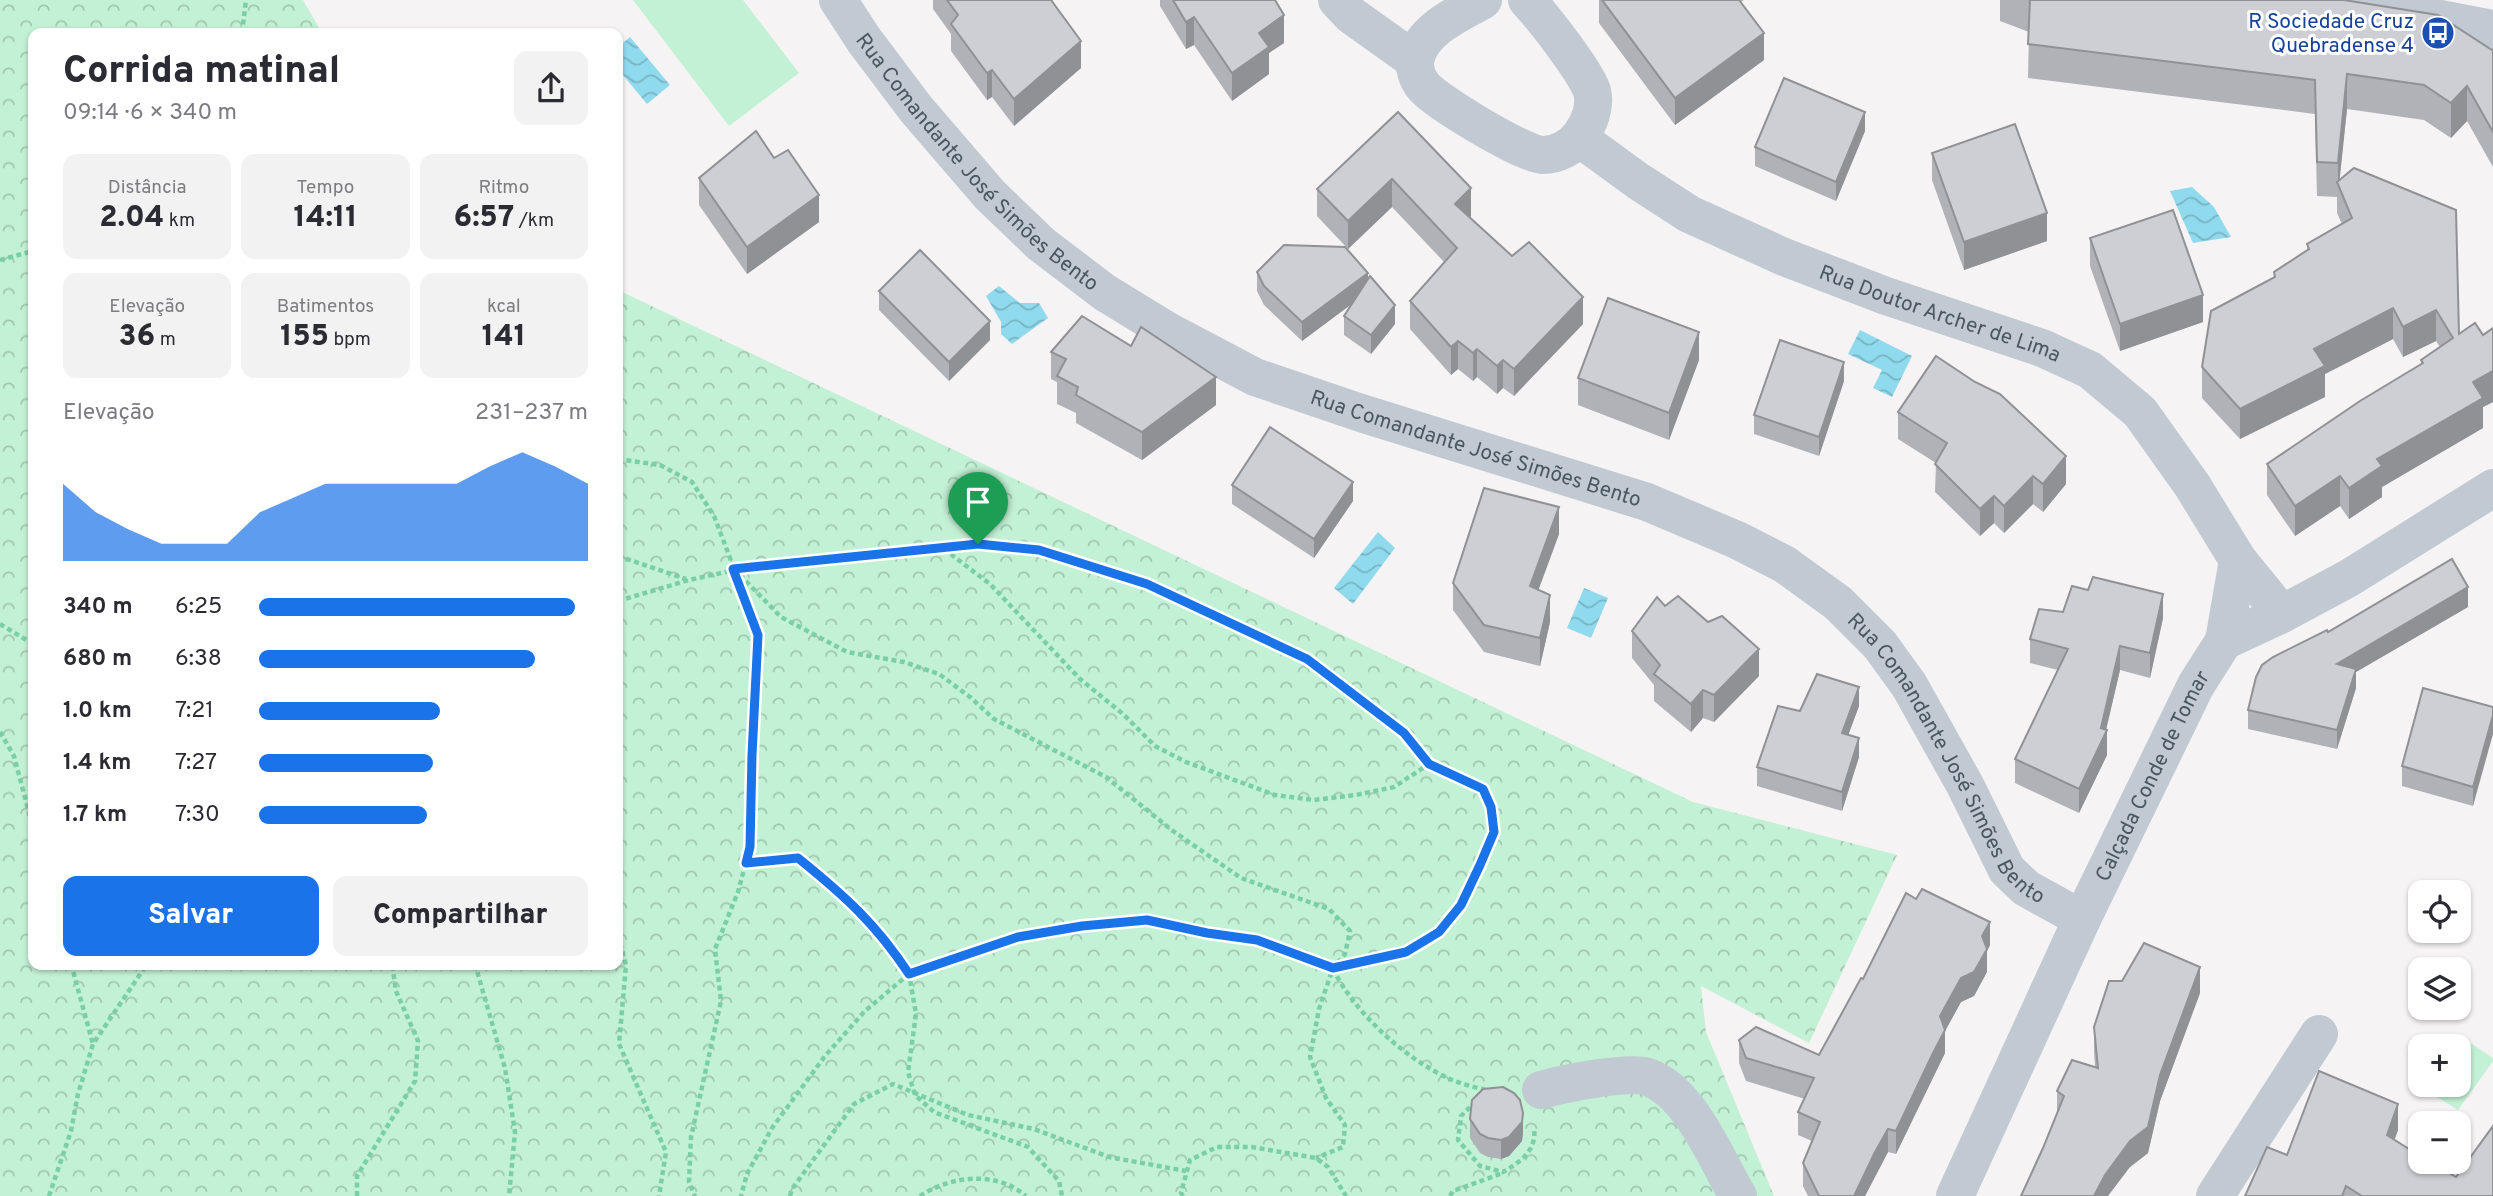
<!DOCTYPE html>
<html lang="pt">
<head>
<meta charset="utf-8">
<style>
  :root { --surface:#fff; --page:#f2f2f3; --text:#2b2b33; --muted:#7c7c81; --accent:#1a73e8 }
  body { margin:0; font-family:Overpass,sans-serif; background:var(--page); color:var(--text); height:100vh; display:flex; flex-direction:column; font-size:26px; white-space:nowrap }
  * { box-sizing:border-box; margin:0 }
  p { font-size:23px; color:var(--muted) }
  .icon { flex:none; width:38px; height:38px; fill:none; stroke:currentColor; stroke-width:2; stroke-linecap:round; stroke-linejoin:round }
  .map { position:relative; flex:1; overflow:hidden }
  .panel { position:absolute; left:28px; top:28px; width:595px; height:942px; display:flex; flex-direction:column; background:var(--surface); border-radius:14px; box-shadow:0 2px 5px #0004 }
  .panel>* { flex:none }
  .fabs { position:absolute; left:2408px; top:880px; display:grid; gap:14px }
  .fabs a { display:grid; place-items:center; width:63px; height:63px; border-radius:14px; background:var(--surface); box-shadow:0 2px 5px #0004; font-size:35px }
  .pin { position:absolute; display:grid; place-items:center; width:60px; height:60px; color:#fff; margin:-72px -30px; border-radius:50% 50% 50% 0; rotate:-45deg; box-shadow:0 0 7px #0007 }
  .pin .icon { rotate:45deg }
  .round { display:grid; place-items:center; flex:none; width:74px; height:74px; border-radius:14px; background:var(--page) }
  .head { display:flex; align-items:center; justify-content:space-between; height:119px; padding:0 35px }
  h1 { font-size:38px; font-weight:800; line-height:52px }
  .figures { display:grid; grid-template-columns:repeat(3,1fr); gap:10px; height:119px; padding:7px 35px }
  .figures div { display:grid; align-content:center; border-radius:14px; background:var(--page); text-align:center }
  .figures b { font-size:30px; font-weight:800 }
  .figures small { font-size:19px; font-weight:400 }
  .figures p { font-size:19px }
  .chart { height:196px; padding:14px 35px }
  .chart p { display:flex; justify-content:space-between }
  .chart svg { width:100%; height:126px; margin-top:7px; fill:var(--accent); opacity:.7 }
  .primary-button { display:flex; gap:14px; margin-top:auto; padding:14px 35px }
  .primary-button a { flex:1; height:80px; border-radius:14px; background:var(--accent); color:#fff; font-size:28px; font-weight:800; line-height:80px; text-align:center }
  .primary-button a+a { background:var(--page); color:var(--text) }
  ul { padding:0 35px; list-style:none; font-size:23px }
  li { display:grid; grid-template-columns:112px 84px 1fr; align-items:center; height:52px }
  li i { height:18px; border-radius:9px; background:var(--accent) }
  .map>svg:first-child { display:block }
</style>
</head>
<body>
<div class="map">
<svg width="2493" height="1196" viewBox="0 0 2493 1196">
  <defs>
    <pattern id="forest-crowns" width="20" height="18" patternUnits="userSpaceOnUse" patternTransform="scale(1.75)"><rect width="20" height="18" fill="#c3f1d5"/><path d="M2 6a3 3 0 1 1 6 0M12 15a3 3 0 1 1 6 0" fill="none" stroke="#a0c6b0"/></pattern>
    <pattern id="water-waves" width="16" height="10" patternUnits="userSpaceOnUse" patternTransform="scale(1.75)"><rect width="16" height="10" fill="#90daee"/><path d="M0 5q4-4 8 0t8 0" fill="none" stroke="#78b4c4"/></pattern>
  </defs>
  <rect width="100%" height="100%" fill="#f5f3f3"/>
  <path fill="url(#forest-crowns)" d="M0,0H303L322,33H33V964H618V290L1693,802L1897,855L1809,1043L1701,986L1706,1032L1774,1196H0Z"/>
  <g fill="#c3f1d5">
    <path d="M633,0H743L799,73L729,126Z"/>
    <path d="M2463,1038L2493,1058V1061L2458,1110L2426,1090L2429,1085H2459L2457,1046Z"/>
  </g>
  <g fill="url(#water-waves)">
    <path d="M630,37L670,85L647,104L618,69V47Z"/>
    <path d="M2192,187L2214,207L2231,237L2193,243L2170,191Z"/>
    <path d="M999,286L1020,303H1039L1048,318L1012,344L1001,334V322L986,296Z"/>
    <path d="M1860,330L1912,356L1892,397L1873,388L1882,370L1848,354Z"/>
    <path d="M1378,532L1395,548L1353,604L1334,588Z"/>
    <path d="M1584,588L1608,598L1591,638L1567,628Z"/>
  </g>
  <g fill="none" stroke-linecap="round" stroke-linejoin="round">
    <g stroke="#7ad0a6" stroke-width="4.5" stroke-dasharray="5 3.5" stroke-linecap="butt">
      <path d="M242,33L246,0"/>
      <path d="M0,260L33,251"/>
      <path d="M618,459L660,465L692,482L714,516L759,634L752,755L750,847L738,892L715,949L721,1001L691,1137L689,1182L695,1196"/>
      <path d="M944,549L990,584L1080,679L1123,714L1155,746L1186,762L1275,795L1314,800L1356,795L1394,787L1429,764"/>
      <path d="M618,556L686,579"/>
      <path d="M734,569L781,617L847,652L904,662L939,674L970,697L994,719L1106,777L1173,831L1241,878L1329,909L1350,931L1345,954L1333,968L1319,1009L1310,1057L1326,1098L1345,1125L1343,1147L1316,1158"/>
      <path d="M618,601L689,580L749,567L978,544L1039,550L1147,584L1307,659L1404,733L1429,764L1483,789L1491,807L1494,832L1480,865L1461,905L1439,932L1406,952L1333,968L1257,940L1207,933L1148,920L1082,926L1018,937L909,974L865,1011L825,1056L772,1128L747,1174L741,1196"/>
      <path d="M0,624L33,644"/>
      <path d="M0,732L14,756L33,828"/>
      <path d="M746,863L798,858L844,895L886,940L909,974L916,1014L908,1072L915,1095L934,1112L1028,1147L1059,1181L1062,1196"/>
      <path d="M618,935L626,965L619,1044L666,1152L659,1196"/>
      <path d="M71,964L93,1044"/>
      <path d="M475,964L505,1068L515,1132L509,1196"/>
      <path d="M1333,969C1355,1013 1405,1059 1450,1079C1461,1084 1474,1087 1486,1090"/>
      <path d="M1476,1101L1461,1116L1458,1140L1480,1166L1503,1172C1520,1162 1537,1151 1534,1128"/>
      <path d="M49,1196L71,1131L78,1094L93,1044L147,964"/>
      <path d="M357,1196V1176L415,1081L418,1041L396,991L392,964"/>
      <path d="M790,1196L792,1189L854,1104L893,1084L968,1115L1034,1129L1109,1157L1186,1171"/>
      <path d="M920,1196C952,1175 997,1171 1026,1196"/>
      <path d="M1183,1196L1181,1193L1190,1160L1217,1147H1252L1316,1158L1328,1167L1346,1196"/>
      <path d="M1450,1196L1453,1191L1503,1173"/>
    </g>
    <g stroke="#c1cad2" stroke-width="38">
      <path id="s1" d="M838,0L864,40L916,109L990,195L1041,244L1104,292L1166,330L1255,377L1361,413L1647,502L1737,540L1784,564L1838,603L1880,645L1909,685L1965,785L2007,870L2026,888L2082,919"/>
      <path d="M1337,0L1351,15L1414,60"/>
      <path d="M1483,0C1459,14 1424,28 1416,57C1413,67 1417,79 1424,87C1437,102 1524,155 1543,155C1557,155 1572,147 1580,136C1589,124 1596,107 1592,91C1585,71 1543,17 1527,0"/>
      <path d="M2341,0L2493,29"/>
      <path id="s2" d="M1579,138L1638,181L1689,214L1784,257L1886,296L2042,348L2090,370L2140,412L2192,485L2238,560L2282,614"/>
      <path d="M2224,641L2238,560"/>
      <path d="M1541,1090C1562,1084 1630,1070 1648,1077C1691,1093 1716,1159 1738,1196"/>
      <path id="s3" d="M1955,1196L2082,919L2196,685L2224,641L2282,614L2349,578L2493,488"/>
      <path d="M2215,1196L2319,1034"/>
    </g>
  </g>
  <g fill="#b0b2b7">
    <path d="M933,0H1053V2L1081,68L1014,126L992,97L987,100L951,51V34L933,9Z"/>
    <path d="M1160,0H1275L1284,43L1269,53V74L1232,101L1194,45L1186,49L1160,6Z"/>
    <path d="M1599,0H1744L1741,2L1764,60L1675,125L1599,23Z"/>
    <path d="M2000,0H2344L2492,50L2493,49V167L2467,121L2451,138L2424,120L2347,109L2339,180L2459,334L2483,335L2493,328V402L2483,407V428L2382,487V497L2349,519L2340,506L2295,536L2267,495V464L2421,364V360L2440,347L2436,341L2403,357L2393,339L2325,374V397L2240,439L2202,398V367L2274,278V272L2307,250V244L2342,224L2337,213V197L2317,196L2315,114L2028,78L2029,32L2000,21Z"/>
    <path d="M1398,112L1471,216L1469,218L1583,324L1514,396L1503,388L1497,394L1477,377L1473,381L1458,369L1451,375L1410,329V301L1445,263L1392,207L1348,249L1317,216V189Z"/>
    <path d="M1865,131L1836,201L1755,166V147Z"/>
    <path d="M1932,153L2047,241L1964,270L1932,180Z"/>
    <path d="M699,178L819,222L747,274L699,205Z"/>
    <path d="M2090,238L2203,322L2120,351L2090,266Z"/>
    <path d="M1257,272L1368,280L1395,324L1371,354L1344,335V316L1351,304L1302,341L1264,305L1257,291Z"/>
    <path d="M879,291L990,340L949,381L879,310Z"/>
    <path d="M1051,352L1216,405L1142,460L1076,423V413L1057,404V382L1051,379Z"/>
    <path d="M1699,360L1669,440L1578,405V378Z"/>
    <path d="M1844,381L1819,456L1754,434V415Z"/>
    <path d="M1898,412L2066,484L2043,512L2033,504L2004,533L1994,523L1980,536L1935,492L1936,463L1898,439Z"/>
    <path d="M1232,485L1353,501L1314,558L1232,504Z"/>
    <path d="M1559,534L1538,590L1550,622L1540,666L1484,652L1453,610V583Z"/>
    <path d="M1665,606L1759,676L1714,722L1703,718L1691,732L1654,701V685L1632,658V631Z"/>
    <path d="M2468,607L2356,672V688L2337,749L2248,729V710L2328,632Z"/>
    <path d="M2063,612L2163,618L2150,678L2120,670L2106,730L2107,755L2079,813L2015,783V759L2058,670L2030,663V639Z"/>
    <path d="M1859,706L1848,735L1859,757L1842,811L1757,786V767L1800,711Z"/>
    <path d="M2493,707L2473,806L2402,786V766Z"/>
    <path d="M1990,945L1987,951V972L1974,996L1961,1002L1945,1031V1053L1896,1154L1888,1152L1865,1196H1808L1803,1186V1163L1812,1141L1798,1135V1112L1805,1099L1746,1081L1739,1063V1040L1819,1055L1863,979Z"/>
    <path d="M2200,993L2160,1101L2148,1153L2130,1167L2043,1148L2057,1113V1091L2095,1067L2094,1052V1027Z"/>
    <path d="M1470,1119L1523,1133L1522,1141L1509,1156L1501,1159L1488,1157L1480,1153L1470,1138Z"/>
    <path d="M2398,1130L2394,1140L2456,1177L2493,1196H2245L2287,1155Z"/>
  </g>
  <g fill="#909195">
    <path d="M1284,15V43L1269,53V74L1232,101V73L1259,33Z"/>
    <path d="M1194,17V45L1186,49V22Z"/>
    <path d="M1764,33V60L1675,125V98Z"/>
    <path d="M1081,41V68L1014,126V99Z"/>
    <path d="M992,70V97L987,100V73Z"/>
    <path d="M2347,74V109L2339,186L2338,183V163Z"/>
    <path d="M2467,86V121L2451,138V103Z"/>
    <path d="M1865,112V131L1836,201V182Z"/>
    <path d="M1392,179V207L1348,249V221Z"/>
    <path d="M1471,188V216L1455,232V204Z"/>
    <path d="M819,195V222L747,274V247Z"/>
    <path d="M2047,213V241L1964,270V242Z"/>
    <path d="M1368,273V292L1302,341V322Z"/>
    <path d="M2203,295V322L2120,351V324Z"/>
    <path d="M1583,297V324L1514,396V369Z"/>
    <path d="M1395,305V324L1371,354V335Z"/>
    <path d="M2393,308V339L2325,374V397L2240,439V409L2314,349Z"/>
    <path d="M2436,310V341L2403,357V327Z"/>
    <path d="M990,321V340L949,381V362Z"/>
    <path d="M1699,332V360L1669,440V413Z"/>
    <path d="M1458,341V369L1451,375V347Z"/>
    <path d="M1477,349V377L1473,381V353Z"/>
    <path d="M1503,360V388L1497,394V366Z"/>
    <path d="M1844,362V381L1819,456V437Z"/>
    <path d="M2493,371V402L2483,407V428L2382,487V497L2349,519V488L2377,459L2473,382Z"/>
    <path d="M1216,377V405L1142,460V432Z"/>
    <path d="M2066,456V484L2043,512V484Z"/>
    <path d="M2033,476V504L2004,533V506Z"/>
    <path d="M2340,476V506L2295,536V506Z"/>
    <path d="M1353,482V501L1314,558V539Z"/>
    <path d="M1994,496V523L1980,536V509Z"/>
    <path d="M1559,507V534L1530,613V586Z"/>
    <path d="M2468,587V607L2356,672V688L2337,749V664Z"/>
    <path d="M2163,594V618L2150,678V653Z"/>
    <path d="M1550,595V622L1540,666V638Z"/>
    <path d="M2120,646V670L2105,734L2107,730V755L2079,813V789L2101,728Z"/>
    <path d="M1759,649V676L1714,722V695Z"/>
    <path d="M1859,687V706L1842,752V733Z"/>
    <path d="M1703,690V718L1691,732V704Z"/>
    <path d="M2493,715V734L2473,806V787Z"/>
    <path d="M1859,738V757L1842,811V792Z"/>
    <path d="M1990,922V945L1987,951V972L1974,996L1961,1002L1945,1031V1053L1896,1154V1131L1940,1016Z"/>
    <path d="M2200,967V993L2160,1101L2148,1153L2130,1167L2108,1196H2094L2105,1175L2160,1075Z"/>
    <path d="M2398,1104V1130L2387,1161V1135Z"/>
    <path d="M1523,1113V1133L1522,1141L1509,1156L1501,1159V1140Z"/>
    <path d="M1888,1129V1152L1865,1196H1854L1875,1152Z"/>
  </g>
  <g fill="#cdcfd5" stroke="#909195" stroke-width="2">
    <path d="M947,0H1051L1081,41L1014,99L992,70L987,73L951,24L958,15Z"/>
    <path d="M1173,0H1275L1284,15L1259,33L1269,47L1232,73L1194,17L1186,22Z"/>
    <path d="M1602,0H1739L1764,33L1675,98Z"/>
    <path d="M2030,0H2344L2438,15L2492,50L2493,49V132L2467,86L2451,103L2424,85L2347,74L2338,163L2317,162L2315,80L2028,44Z"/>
    <path d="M1784,78L1865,112L1836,182L1755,147Z"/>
    <path d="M1398,112L1471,188L1455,204L1512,256L1529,242L1583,297L1514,369L1503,360L1497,366L1477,349L1473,353L1458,341L1451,347L1410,301L1457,248L1392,179L1348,221L1317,189Z"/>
    <path d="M2015,124L2047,213L1964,242L1932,153Z"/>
    <path d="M756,131L774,158L788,150L819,195L747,247L699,178Z"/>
    <path d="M2354,168L2456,210L2459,334L2475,323L2483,335L2493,328V371L2473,382L2483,398L2377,459L2382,466L2349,488L2340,476L2295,506L2267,464L2360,401L2423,363L2421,360L2453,338L2436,310L2403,327L2393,308L2314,349L2325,366L2240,409L2202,367L2211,311L2275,277L2274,272L2309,249L2307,244L2352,218L2337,182Z"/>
    <path d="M2173,210L2203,295L2120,324L2090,238Z"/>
    <path d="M1284,245L1345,247L1368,273L1302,322L1264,286L1257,272Z"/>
    <path d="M920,250L990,321L949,362L879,291Z"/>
    <path d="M1370,276L1395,305L1371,335L1344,316Z"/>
    <path d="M1608,298L1699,332L1669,413L1578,378Z"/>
    <path d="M1082,316L1131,346L1141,327L1216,377L1142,432L1076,395L1078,387L1057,376L1066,359L1051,352Z"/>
    <path d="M1780,340L1844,362L1819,437L1754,415Z"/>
    <path d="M1936,356L1975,382L2000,394L2066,456L2043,484L2033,476L2004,506L1994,496L1980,509L1935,464L1947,443L1898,412Z"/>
    <path d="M1270,427L1353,482L1314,539L1232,485Z"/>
    <path d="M1484,488L1559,507L1530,586L1550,595L1540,638L1484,625L1453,583Z"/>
    <path d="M2452,559L2468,587L2337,664L2356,669L2337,730L2248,710L2256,677L2262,665L2273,657L2327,630L2328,632Z"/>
    <path d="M2093,577L2163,594L2150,653L2120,646L2101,728L2107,730L2079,789L2015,759L2068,649L2030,639L2039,609L2063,612L2072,586L2088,590Z"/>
    <path d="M1678,596L1708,622L1722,616L1759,649L1714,695L1703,690L1691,704L1654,674L1660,665L1632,631L1657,597L1665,606Z"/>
    <path d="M1817,674L1859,687L1842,733L1859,738L1842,792L1757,767L1778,706L1800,711Z"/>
    <path d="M2423,688L2493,707V715L2473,787L2402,766Z"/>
    <path d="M1922,889L1990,922L1982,936L1987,949L1974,972L1961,978L1940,1016L1945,1030L1933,1053L1896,1131L1888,1129L1875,1152L1854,1196H1819L1803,1163L1820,1122L1798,1112L1814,1078L1746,1058L1739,1040L1756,1027L1819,1055L1861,978L1863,979L1906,893L1916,899Z"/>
    <path d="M2144,943L2200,967L2160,1075L2148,1127L2130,1141L2105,1175L2094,1196H2021L2043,1148L2064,1096L2057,1091L2072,1060L2098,1068L2094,1027L2109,981H2122Z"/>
    <path d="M2319,1071L2398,1104L2387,1135L2420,1156V1162H2431L2456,1177L2493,1126V1196H2362L2346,1186L2342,1196H2245L2267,1147L2287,1155Z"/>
    <path d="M1503,1087L1514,1093L1520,1100L1523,1113L1522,1122L1509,1137L1501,1140L1488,1138L1480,1134L1470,1119L1472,1100L1483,1089Z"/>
  </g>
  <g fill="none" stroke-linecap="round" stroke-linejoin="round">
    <defs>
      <path id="route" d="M978,544L1039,550L1147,584L1307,659L1404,733L1429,764L1483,789L1491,807L1494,832L1480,865L1461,905L1439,932L1406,952L1333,968L1257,940L1207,933L1147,920L1082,926L1018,937L909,974C876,924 845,896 798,858L746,863L750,847L752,755L758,635L733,569Z"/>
    </defs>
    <use href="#route" stroke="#fff" stroke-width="14"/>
    <use href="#route" stroke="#1a73e8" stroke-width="9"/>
  </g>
  <defs>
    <symbol id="bus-disc" viewBox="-11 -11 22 22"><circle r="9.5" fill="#1a4fb4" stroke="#fff"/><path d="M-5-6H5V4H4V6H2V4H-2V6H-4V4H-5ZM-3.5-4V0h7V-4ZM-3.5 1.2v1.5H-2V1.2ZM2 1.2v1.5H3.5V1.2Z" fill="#fff"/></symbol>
  </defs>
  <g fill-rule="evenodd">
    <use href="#bus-disc" x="2419" y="14" width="38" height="38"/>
  </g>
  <g text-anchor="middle" stroke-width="6" stroke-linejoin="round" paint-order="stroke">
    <g font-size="21" fill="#164399" stroke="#fff" text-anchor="end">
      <text x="2414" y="28">R Sociedade Cruz<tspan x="2414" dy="24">Quebradense 4</tspan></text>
    </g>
    <g font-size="21" fill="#4a5661" stroke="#fff">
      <text dy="7" stroke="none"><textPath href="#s1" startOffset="215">Rua Comandante José Simões Bento</textPath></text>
      <text dy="7" stroke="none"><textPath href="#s2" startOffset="404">Rua Doutor Archer de Lima</textPath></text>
      <text dy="7" stroke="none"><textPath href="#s1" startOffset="803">Rua Comandante José Simões Bento</textPath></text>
      <text dy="7" stroke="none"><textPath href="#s1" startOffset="1391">Rua Comandante José Simões Bento</textPath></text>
      <text dy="7" stroke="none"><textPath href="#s3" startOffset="464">Calçada Conde de Tomar</textPath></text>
    </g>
  </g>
</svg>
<div class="fabs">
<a><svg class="icon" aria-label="locate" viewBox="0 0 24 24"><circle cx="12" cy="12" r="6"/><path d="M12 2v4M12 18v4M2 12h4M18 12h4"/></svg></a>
<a><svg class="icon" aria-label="layers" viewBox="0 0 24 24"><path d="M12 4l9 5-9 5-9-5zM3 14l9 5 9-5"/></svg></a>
<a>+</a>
<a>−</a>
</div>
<div class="pin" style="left:978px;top:544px;background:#1e9e55"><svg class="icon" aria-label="arrive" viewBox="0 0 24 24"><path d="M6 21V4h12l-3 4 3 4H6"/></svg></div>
<section class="panel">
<div class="head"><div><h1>Corrida matinal</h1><p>09:14 · 6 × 340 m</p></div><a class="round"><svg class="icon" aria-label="share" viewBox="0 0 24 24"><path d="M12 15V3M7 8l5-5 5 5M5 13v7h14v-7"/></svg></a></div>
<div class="figures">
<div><p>Distância</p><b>2.04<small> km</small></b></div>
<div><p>Tempo</p><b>14:11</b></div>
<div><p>Ritmo</p><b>6:57<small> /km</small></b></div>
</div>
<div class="figures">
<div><p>Elevação</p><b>36<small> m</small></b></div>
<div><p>Batimentos</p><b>155<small> bpm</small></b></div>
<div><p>kcal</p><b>141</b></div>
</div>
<div class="chart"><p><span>Elevação</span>231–237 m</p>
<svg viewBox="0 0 160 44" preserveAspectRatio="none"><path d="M0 44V17L10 27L20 33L30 38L40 38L50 38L60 27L70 22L80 17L90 17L100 17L110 17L120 17L130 11L140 6L150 11L160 17V44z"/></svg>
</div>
<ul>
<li><b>340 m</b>6:25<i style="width:96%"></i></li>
<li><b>680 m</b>6:38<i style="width:84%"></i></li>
<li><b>1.0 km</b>7:21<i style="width:55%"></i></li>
<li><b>1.4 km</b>7:27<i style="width:53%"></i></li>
<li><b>1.7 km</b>7:30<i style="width:51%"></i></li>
</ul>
<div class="primary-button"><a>Salvar</a><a>Compartilhar</a></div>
</section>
</div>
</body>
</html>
